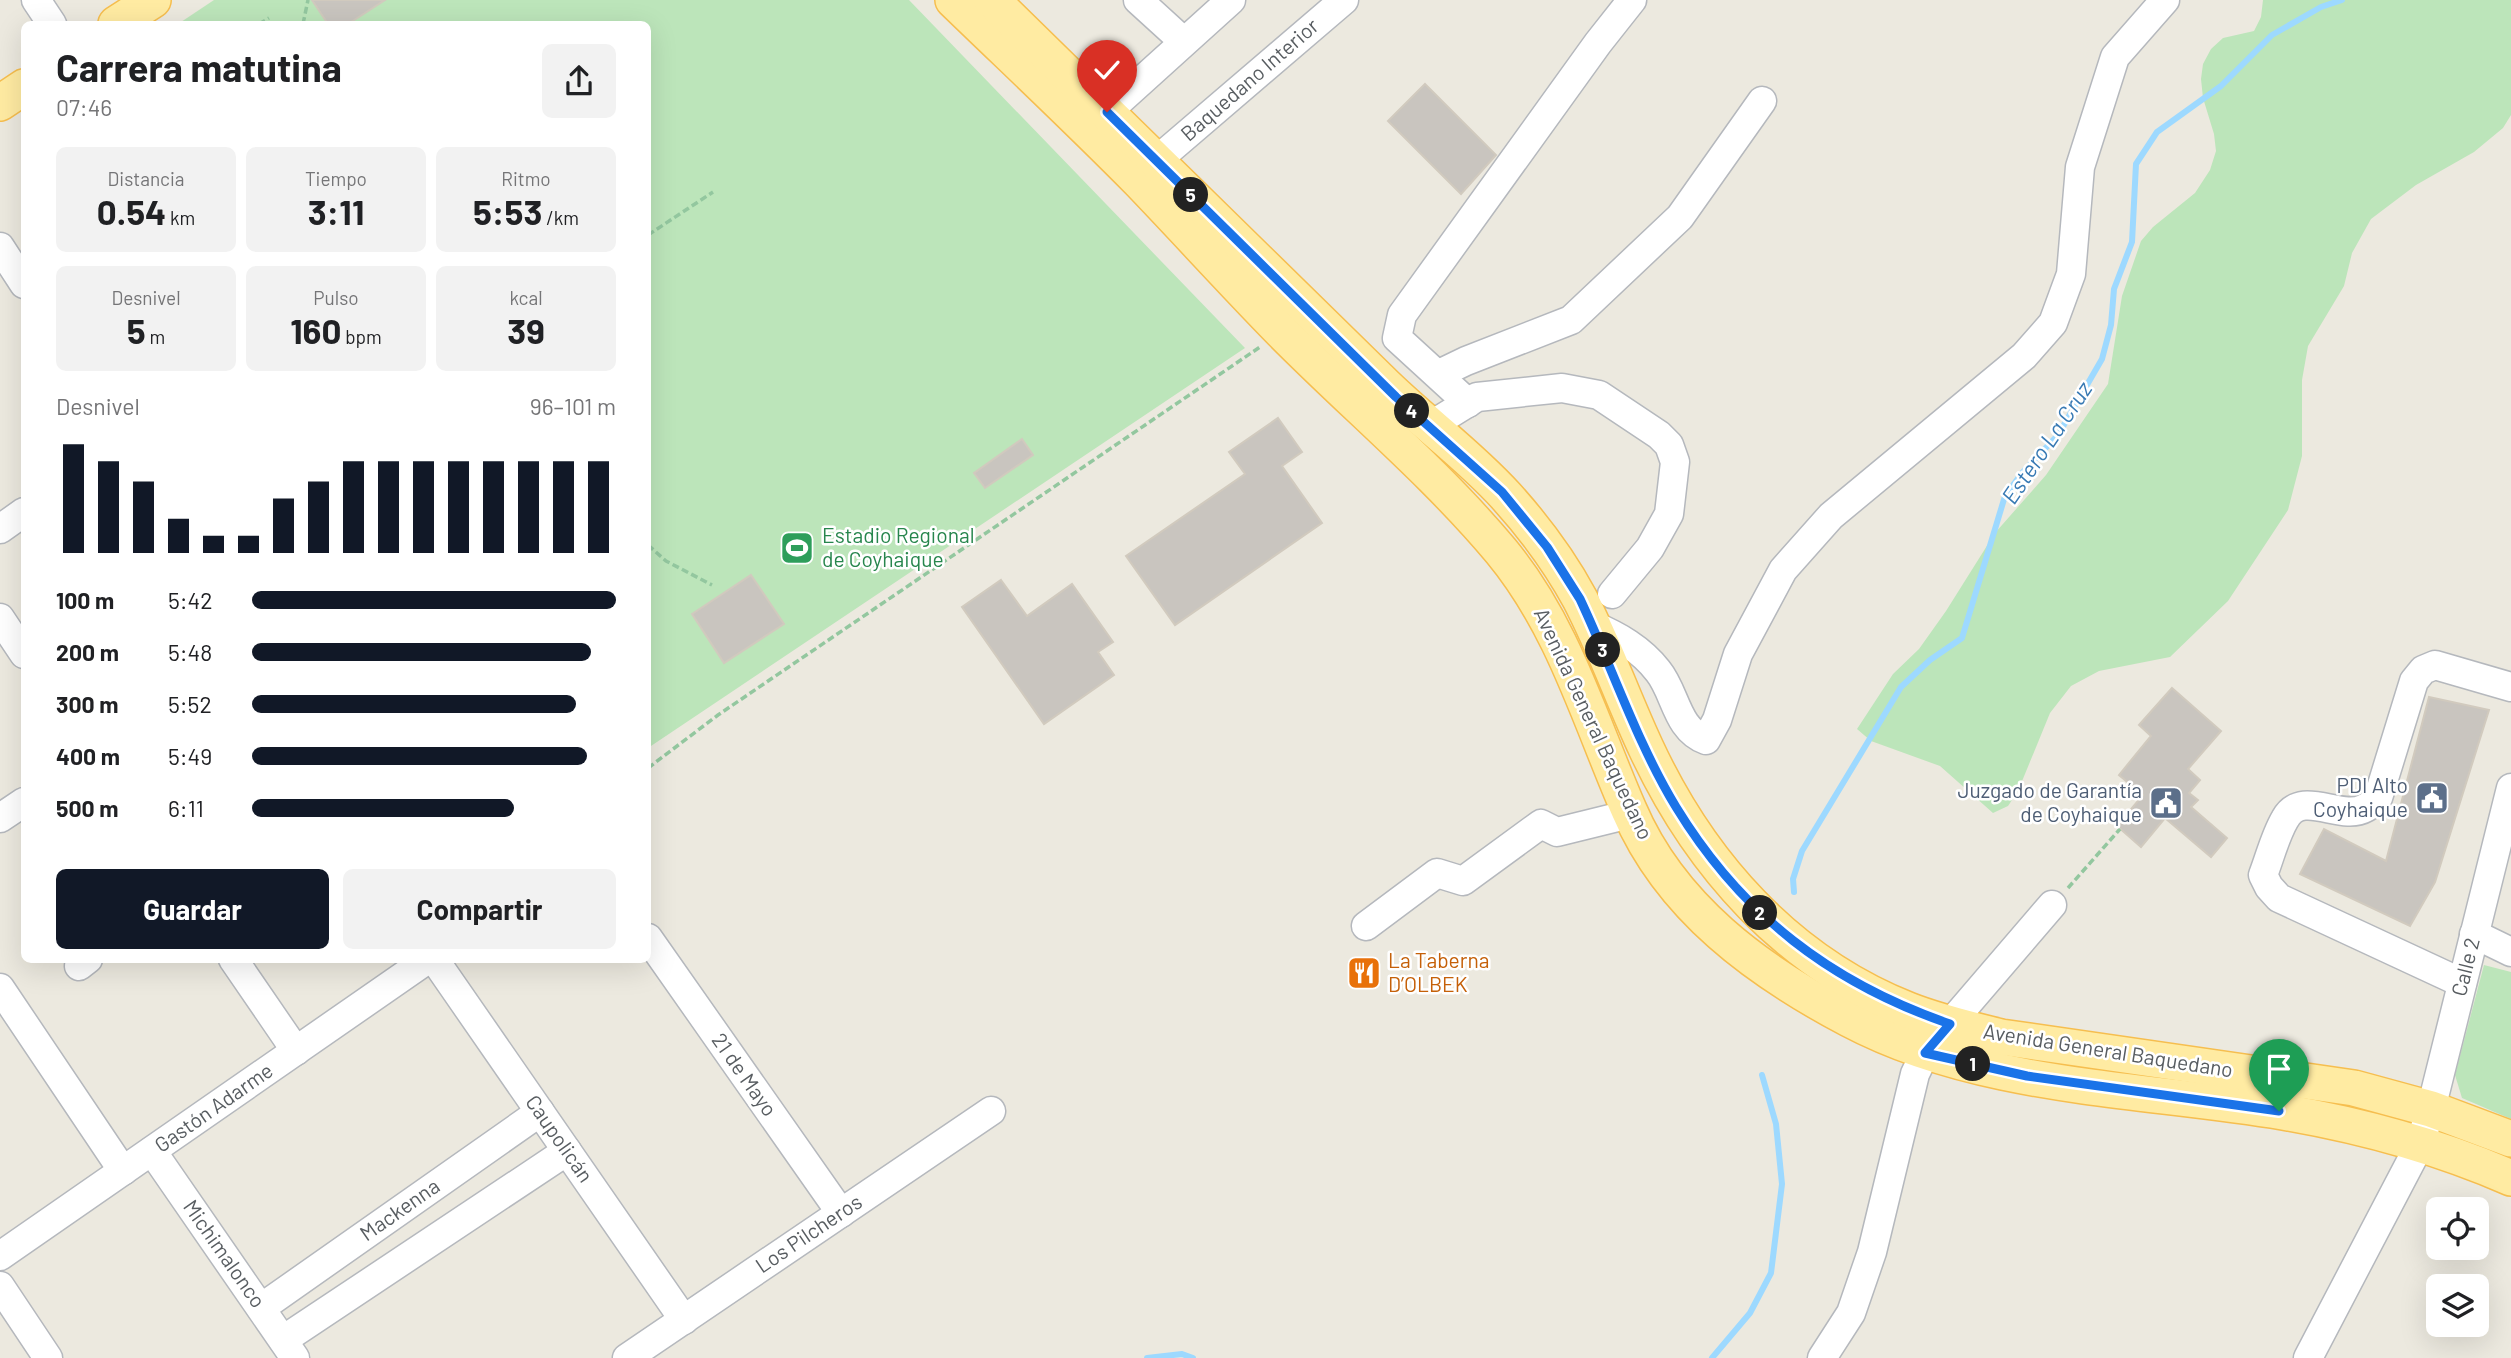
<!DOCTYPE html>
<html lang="es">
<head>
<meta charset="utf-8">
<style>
  :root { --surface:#fff; --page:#f2f2f2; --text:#202124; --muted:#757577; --accent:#111827 }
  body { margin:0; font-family:Barlow,sans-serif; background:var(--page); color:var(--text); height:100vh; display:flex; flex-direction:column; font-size:26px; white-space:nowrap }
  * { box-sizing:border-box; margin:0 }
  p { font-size:23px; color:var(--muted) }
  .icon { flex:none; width:38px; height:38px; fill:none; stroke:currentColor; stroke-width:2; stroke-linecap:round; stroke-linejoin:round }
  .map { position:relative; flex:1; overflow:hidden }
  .sheet { position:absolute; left:21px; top:21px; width:630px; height:942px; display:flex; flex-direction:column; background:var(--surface); border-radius:10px; box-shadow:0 7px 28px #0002 }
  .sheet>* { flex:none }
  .buttons { position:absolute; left:2426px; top:1197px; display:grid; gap:14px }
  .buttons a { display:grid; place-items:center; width:63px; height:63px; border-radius:10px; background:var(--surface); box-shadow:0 7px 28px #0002; font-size:35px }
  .pin { position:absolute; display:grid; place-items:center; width:60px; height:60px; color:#fff; margin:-72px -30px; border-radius:50% 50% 50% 0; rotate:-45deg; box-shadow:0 0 7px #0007 }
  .pin .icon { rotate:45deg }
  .km { position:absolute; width:35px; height:35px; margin:-18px; border-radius:50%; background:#222; color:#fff; font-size:19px; line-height:35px; text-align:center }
  .round { display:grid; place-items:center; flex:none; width:74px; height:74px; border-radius:10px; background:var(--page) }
  .summary { display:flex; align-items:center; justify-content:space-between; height:119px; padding:0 35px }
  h1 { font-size:38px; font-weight:700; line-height:52px }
  .metrics { display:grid; grid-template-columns:repeat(3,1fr); gap:10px; height:119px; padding:7px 35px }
  .metrics div { display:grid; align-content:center; border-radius:10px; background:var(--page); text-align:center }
  .metrics b { font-size:35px; font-weight:700 }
  .metrics small { font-size:19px; font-weight:400 }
  .metrics p { font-size:19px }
  .chart { height:196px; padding:14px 35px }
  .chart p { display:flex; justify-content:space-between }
  .chart svg { width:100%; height:126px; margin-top:7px; stroke:var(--accent); stroke-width:6 }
  .cta { display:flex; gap:14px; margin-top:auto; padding:14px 35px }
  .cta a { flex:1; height:80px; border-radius:10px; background:var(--accent); color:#fff; font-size:28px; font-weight:700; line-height:80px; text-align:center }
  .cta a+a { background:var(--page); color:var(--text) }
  ul { padding:0 35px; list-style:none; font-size:23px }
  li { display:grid; grid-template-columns:112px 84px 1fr; align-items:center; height:52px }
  li i { height:18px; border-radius:9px; background:var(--accent) }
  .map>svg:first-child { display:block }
</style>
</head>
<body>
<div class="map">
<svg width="2511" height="1358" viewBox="0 0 2511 1358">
  <rect width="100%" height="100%" fill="#ece9df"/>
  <g fill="#bce5ba">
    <path d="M214,0H909L1245,348L648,748V24H178Z"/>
    <path d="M2263,0H2511V115L2503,128L2474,152L2416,185L2371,219L2352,253L2344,286L2308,346L2302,380V456L2288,510L2228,601L2170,657L2099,671L2071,686L2050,713L2018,791L2008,806L1993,813L1940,766L1871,741L1857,729L1893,674L1919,649L1946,611L1995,533L2046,475L2108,384L2122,296L2141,241L2153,227L2195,193L2210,170L2216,151L2214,134L2203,98L2201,79L2203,64L2211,49L2223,38L2254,31L2261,17Z"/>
    <path d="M2484,965L2511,972V1119L2462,1098L2455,1075Z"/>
  </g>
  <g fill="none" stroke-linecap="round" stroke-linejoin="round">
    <g stroke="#9dd9ff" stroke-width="6">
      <path d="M1794,892L1793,879L1802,851L1901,687L1930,660L1962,638L2005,496L2022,473L2058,435L2102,359L2111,325L2114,289L2132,242L2136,164L2157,132L2221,86L2272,35L2321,7L2342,0"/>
      <path d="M1147,1358L1182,1354L1193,1358"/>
      <path d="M1712,1358L1750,1313L1771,1273L1782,1184L1776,1124L1762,1075"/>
    </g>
  </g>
  <g fill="#c9c5bf" stroke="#d1cabe" stroke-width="2">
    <path d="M312,0H385L348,24H328Z"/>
    <path d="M1425,84L1496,155L1461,194L1388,121Z"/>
    <path d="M1278,418L1302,452L1282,466L1322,523L1175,625L1126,556L1245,474L1229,452Z"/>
    <path d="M1022,439L1033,455L985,488L974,473Z"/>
    <path d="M751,575L784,624L724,663L692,614Z"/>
    <path d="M1001,580L1027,616L1072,584L1113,642L1098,652L1114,675L1044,724L962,607Z"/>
    <path d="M2172,688L2221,731L2188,769L2200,780L2189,793L2198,800L2191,807L2227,838L2211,857L2165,818L2141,847L2117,826L2143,795L2119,775L2151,736L2139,725Z"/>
    <path d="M2429,697L2489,710L2435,882L2410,926L2300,874L2324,829L2386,861Z"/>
  </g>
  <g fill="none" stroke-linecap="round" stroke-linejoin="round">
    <defs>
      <g id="minor">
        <path d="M36,0L52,24"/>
        <path d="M1138,0L1183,41"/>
        <path d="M1107,112L1231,0"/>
        <path d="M1156,161L1344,0"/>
        <path d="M0,247L24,284"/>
        <path d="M1439,374L1466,361L1571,320L1680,217L1762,101"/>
        <path d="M1468,403L1397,338L1402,315L1598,43L1632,0"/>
        <path d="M1430,426L1477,397L1562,388L1599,395L1659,435L1669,445L1675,462L1669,514L1650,548L1612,594"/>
        <path d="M0,529L24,512"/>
        <path d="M0,618L24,654"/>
        <path d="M1592,625C1618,636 1641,649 1658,671C1676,693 1676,729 1706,740L1717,720L1738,654L1783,570L1831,516L2024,356L2053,323L2071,274L2080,167L2115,57L2165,0"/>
        <path d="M0,818L24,802"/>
        <path d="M1366,926L1437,873L1463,881L1541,824L1557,832L1630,814"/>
        <path d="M2474,934L2511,952"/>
        <path d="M648,938L841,1213"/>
        <path d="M233,959L296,1051"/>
        <path d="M434,959L684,1320"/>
        <path d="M79,966L88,959"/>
        <path d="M2462,983L2279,898L2269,887L2263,875C2270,857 2275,836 2285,819C2302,788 2341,822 2365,808C2370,806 2374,801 2378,798L2414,681L2423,670L2435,665L2511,687"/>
        <path d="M0,988L123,1171"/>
        <path d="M152,1151L295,1358"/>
        <path d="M0,1256L428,959"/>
        <path d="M0,1286L48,1358"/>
        <path d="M261,1308L540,1112"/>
        <path d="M283,1340L567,1151"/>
        <path d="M627,1358L991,1111"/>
        <path d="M1822,1358L1851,1313L1872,1252L1915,1074L1925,1053L2052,905"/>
        <path d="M2308,1358L2419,1146L2431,1109L2511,788"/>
      </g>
      <g id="major">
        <path d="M953,0C1015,60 1078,119 1139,181C1187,231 1233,282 1281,331C1354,405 1434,471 1501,551C1564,627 1590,721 1629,810C1671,908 1758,971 1849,1019C1981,1089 2139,1088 2283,1112C2359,1125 2440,1147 2511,1178"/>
        <path d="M992,0C1121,127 1251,253 1380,380C1420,420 1468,454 1506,496C1534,527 1560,562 1580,599C1605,647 1623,699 1646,748C1700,864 1787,962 1908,1010C1938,1022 1969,1029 2001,1037L2354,1088L2431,1109L2511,1139"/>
        <path d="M116,24L153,0"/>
        <path d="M0,103L24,87"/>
      </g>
    </defs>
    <use href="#minor" stroke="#b5b8bd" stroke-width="31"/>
    <use href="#major" stroke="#f6be4f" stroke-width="38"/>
    <g stroke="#93c79f" stroke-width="3.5" stroke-dasharray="7 3.5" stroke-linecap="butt">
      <path d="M259,24L269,18"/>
      <path d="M303,24L308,0"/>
      <path d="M648,235L713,192"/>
      <path d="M648,545L666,561L712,585"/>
      <path d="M648,768L718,715L1260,347"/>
      <path d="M2068,888L2120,829"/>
    </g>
    <use href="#minor" stroke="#fff" stroke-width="28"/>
    <use href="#major" stroke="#ffeba2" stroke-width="35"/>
  </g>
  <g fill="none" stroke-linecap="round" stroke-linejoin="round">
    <defs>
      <path id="route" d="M1107,112L1396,397L1502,492L1547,547L1580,599C1612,667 1637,743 1676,807C1742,915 1831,983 1950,1024L1925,1053L2027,1076L2279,1111"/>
    </defs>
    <use href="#route" stroke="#fff" stroke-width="14"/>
    <use href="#route" stroke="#1a73e8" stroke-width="9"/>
  </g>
  <defs>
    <symbol id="stadium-square" viewBox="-11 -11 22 22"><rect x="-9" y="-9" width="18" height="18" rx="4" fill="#2e9e5b" stroke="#fff"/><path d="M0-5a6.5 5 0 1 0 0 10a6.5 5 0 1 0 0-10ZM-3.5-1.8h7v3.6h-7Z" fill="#fff"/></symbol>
    <symbol id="civic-square" viewBox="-11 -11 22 22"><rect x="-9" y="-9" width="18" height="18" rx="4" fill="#5c6f8a" stroke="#fff"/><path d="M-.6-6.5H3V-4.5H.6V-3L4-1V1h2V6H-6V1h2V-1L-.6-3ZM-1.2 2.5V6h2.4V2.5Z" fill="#fff"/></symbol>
    <symbol id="restaurant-square" viewBox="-11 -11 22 22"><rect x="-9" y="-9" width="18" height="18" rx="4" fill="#e8710a" stroke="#fff"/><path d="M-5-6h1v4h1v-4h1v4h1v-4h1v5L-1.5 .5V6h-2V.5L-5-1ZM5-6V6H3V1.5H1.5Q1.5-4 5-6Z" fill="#fff"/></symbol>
  </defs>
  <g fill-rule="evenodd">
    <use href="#stadium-square" x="778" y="529" width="38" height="38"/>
    <use href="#civic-square" x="2413" y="779" width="38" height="38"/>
    <use href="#civic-square" x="2147" y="784" width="38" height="38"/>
    <use href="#restaurant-square" x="1345" y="954" width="38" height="38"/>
  </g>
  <g text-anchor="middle" stroke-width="5" stroke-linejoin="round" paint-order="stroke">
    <g font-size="21" fill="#585d61" stroke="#fff">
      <text transform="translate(1250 80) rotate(-41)" y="7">Baquedano Interior</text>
      <text transform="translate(1593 724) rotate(65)" y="7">Avenida General Baquedano</text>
      <text transform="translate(2466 967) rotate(-76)" y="7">Calle 2</text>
      <text transform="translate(2108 1051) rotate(9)" y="7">Avenida General Baquedano</text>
      <text transform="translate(744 1075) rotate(55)" y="7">21 de Mayo</text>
      <text transform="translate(214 1108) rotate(-35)" y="7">Gastón Adarme</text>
      <text transform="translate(559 1139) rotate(55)" y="7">Caupolicán</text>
      <text transform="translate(400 1210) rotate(-35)" y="7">Mackenna</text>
      <text transform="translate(809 1234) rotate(-34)" y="7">Los Pilcheros</text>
      <text transform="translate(224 1254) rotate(55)" y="7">Michimalonco</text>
    </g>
    <g font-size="21" fill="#27864d" stroke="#fff" text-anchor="start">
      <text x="822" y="543">Estadio Regional<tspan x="822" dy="24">de Coyhaique</tspan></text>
    </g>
    <g font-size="21" fill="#4e5e75" stroke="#fff" text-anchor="end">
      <text x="2408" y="793">PDI Alto<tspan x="2408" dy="24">Coyhaique</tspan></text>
      <text x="2142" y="798">Juzgado de Garantía<tspan x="2142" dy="24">de Coyhaique</tspan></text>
    </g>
    <g font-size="21" fill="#c56008" stroke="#fff" text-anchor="start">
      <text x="1388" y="968">La Taberna<tspan x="1388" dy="24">D’OLBEK</tspan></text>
    </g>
    <g font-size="23" font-style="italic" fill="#387ab4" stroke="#fff">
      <text transform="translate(2047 443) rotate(-56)" y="8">Estero La Cruz</text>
    </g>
  </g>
</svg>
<div class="buttons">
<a><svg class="icon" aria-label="locate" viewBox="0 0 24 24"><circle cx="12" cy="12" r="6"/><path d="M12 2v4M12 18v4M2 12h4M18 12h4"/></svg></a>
<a><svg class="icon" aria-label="layers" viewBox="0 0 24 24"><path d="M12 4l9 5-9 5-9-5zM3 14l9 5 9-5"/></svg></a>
</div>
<div class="pin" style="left:2279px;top:1111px;background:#1e9e55"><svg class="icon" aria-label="arrive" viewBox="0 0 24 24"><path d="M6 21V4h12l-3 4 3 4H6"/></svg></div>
<div class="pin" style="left:1107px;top:112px;background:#d93025"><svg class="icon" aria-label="check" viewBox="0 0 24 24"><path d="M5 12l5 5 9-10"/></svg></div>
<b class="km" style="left:1973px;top:1064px">1</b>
<b class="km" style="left:1760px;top:913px">2</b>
<b class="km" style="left:1603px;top:650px">3</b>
<b class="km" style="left:1412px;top:411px">4</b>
<b class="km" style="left:1191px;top:195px">5</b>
<section class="sheet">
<div class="summary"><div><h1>Carrera matutina</h1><p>07:46</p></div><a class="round"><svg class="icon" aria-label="share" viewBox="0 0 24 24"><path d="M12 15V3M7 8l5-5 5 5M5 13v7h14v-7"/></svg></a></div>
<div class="metrics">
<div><p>Distancia</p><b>0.54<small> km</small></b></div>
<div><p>Tiempo</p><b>3:11</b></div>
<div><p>Ritmo</p><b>5:53<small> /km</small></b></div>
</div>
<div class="metrics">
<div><p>Desnivel</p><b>5<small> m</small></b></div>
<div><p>Pulso</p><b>160<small> bpm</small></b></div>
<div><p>kcal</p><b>39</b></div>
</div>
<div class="chart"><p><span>Desnivel</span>96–101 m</p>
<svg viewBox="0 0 160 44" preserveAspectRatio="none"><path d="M5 44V6M15 44V12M25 44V19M35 44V32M45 44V38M55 44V38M65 44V25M75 44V19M85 44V12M95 44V12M105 44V12M115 44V12M125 44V12M135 44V12M145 44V12M155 44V12"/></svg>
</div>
<ul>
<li><b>100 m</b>5:42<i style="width:100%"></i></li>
<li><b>200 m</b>5:48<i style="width:93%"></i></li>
<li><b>300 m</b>5:52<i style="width:89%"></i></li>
<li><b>400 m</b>5:49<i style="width:92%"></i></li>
<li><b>500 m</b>6:11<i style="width:72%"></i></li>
</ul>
<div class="cta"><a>Guardar</a><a>Compartir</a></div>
</section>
</div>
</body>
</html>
